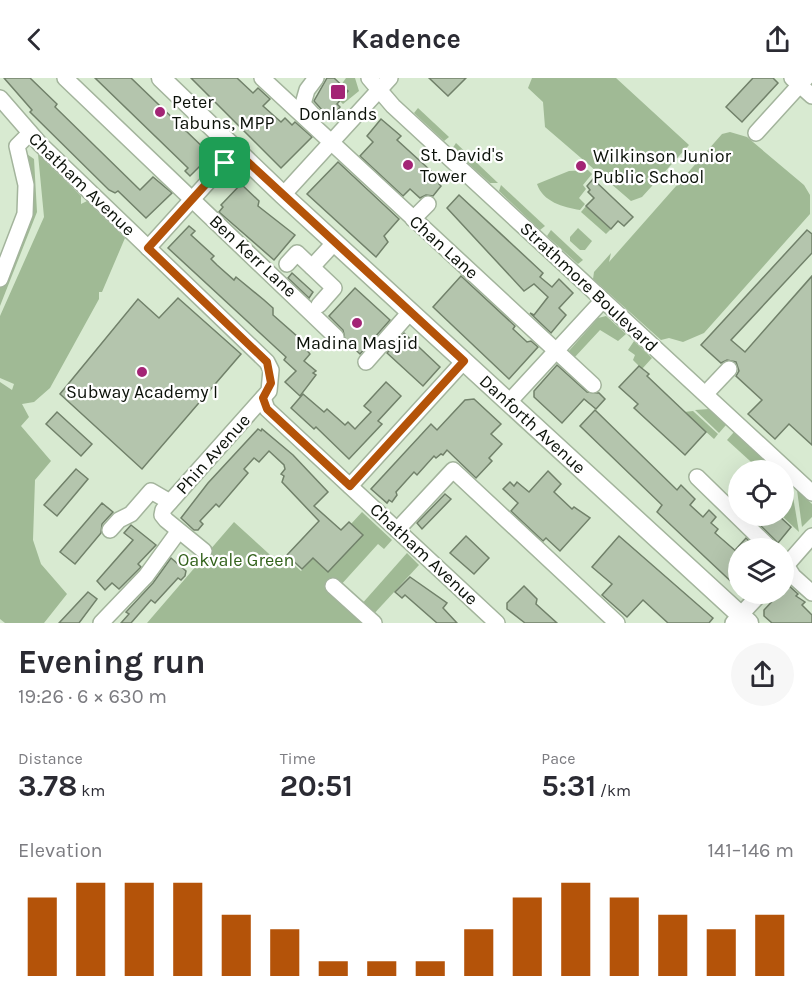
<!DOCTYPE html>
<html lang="en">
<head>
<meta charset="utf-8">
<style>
  :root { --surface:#fff; --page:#f7f7f7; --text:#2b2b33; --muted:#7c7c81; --accent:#b45309 }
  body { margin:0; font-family:Karla,sans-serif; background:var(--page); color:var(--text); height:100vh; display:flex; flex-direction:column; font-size:22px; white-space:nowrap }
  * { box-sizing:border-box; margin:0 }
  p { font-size:20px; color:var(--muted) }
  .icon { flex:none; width:33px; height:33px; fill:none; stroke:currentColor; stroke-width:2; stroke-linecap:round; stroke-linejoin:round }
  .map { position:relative; height:545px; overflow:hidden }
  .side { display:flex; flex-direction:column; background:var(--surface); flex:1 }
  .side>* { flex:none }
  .fabs { position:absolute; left:728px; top:382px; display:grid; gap:12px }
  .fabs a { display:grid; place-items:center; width:66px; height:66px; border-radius:50%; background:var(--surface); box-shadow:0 6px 24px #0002; font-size:30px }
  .pin { position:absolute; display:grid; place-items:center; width:51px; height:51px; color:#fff; margin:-26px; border-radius:12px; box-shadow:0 3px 9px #0006 }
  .round { display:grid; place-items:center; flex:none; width:63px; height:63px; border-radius:32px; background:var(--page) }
  .overview { display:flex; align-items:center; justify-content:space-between; height:102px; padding:0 18px }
  h1 { font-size:33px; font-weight:700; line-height:45px }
  .figures { display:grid; grid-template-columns:repeat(3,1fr); gap:9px; height:102px; padding:6px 18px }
  .figures div { display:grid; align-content:center }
  .figures b { font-size:30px; font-weight:700 }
  .figures small { font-size:16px; font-weight:400 }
  .figures p { font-size:16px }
  .chart { height:168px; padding:12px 18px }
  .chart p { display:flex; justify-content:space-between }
  .chart svg { width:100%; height:108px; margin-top:6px; stroke:var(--accent); stroke-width:6 }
  header { display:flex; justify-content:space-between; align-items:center; height:78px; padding:0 18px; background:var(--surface); font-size:27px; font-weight:700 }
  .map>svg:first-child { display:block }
</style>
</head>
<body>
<header><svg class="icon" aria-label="back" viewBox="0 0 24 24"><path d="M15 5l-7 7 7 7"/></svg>Kadence<svg class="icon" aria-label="share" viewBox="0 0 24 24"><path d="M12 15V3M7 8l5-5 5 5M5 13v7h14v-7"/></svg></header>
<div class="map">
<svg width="812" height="545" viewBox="0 0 812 545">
  <rect width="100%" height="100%" fill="#d8ead1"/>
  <g fill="#a0ba95">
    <path d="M346,0H355L359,13L343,26L340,23L348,13L341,7Z"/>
    <path d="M532,0H616L689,67L642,119L631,123L545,49L543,24L528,10Z"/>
    <path d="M418,30L449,59L444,63L414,35Z"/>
    <path d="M730,54L747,59L804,107L810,117V136L704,255L683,264L669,260L661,262L593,201L594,194L611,175L609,184L722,56Z"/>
    <path d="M456,65L498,105H490L452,71Z"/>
    <path d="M21,72L34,81L37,134L0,228V210L22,155Z"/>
    <path d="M38,76L81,118V126L87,123L125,160L102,214H99V221L50,310L34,324L22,326L29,339L21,348L51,383L35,402L33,462L41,486L67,516L44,545H5L0,541V304L12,312L14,306L0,300V238L44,139Z"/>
    <path d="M588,92L592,96L583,107L586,111L579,120L585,126L580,132C563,129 543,124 537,106L569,93Z"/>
    <path d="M501,107L545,148L540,152L499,113Z"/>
    <path d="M586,128L611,151L606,156L581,134Z"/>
    <path d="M578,150L592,163L585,172H580L570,163V159Z"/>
    <path d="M551,152L583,182L578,186L547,158Z"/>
    <path d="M606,238L626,256L618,263L600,252L574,280L568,274L598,240Z"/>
    <path d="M634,263L652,280L642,291L633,282L635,277L628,272Z"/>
    <path d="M709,331L726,347L719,355L695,332Z"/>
    <path d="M693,333L718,356L714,361L684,334Z"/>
    <path d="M734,354L776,393H761L727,362Z"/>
    <path d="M783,400L791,407L799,454L782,438Z"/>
    <path d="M797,412L812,426V439L802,449Z"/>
    <path d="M362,434L392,462L384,471L378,466L339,509L370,545H147L234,444L279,485L285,479L301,493L313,480L328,494L363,457L351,446Z"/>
    <path d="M407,475L419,487L371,539L360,528Z"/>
  </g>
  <g fill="#b4c5ad" stroke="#71816a" stroke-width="1.5">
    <path d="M4,0H30L57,26L55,29L140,112L153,99L172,115L146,140L118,113L115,115L109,112L30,34L32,32Z"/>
    <path d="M95,0H131L211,77L190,98L185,93L188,90Z"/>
    <path d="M191,0H237L253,15L258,10L270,21L263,28L281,44L285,40L292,47L295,44L312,59L281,90Z"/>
    <path d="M327,0H334L348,13L337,26L340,29L330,41L314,23Z"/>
    <path d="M429,0H466L448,18Z"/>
    <path d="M753,0H773L778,5L742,44L726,29Z"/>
    <path d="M381,41L401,58L397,62L442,103L439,106L441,108L433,118L426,117L420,120L410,111L403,118L360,78L373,64L367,58Z"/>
    <path d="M338,84L399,141L384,158L388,164L376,179L307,116Z"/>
    <path d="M593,101L633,139L624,148L618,143L611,151L586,128L594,120L588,114L590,112L587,108Z"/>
    <path d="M241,106L259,123L258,128L295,157L274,182L219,134L223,129L221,127Z"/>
    <path d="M459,117L543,195L540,199L552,209L559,201L573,215L559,230L566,237L551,255L530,235L534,237L548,219L534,206L524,213L447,130Z"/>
    <path d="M189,148L195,153L191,157L214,178L211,181L217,187L234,202L236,199L264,222L273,230V237L307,267L305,270L310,276L304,283L316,293L313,295L316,297L300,318L285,304L296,293L284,282L286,279L168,170Z"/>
    <path d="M807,152L812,156V175L731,262L745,274L812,198V367L789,346L775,361L748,336L762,322L736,298L739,293L736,284L727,282L721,285L701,267Z"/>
    <path d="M292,195L313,214L309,220L288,200Z"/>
    <path d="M461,198L515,248L513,251L527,264L531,263L538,269L509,301L433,229Z"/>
    <path d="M355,210L390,242L360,276L345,262L343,252L329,238Z"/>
    <path d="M178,220L241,276L142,391L60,316L138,221L159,240Z"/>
    <path d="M404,255L440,289L423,308L387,275Z"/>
    <path d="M557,287L587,314L599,315L605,321L596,331L584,321L562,345L534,319V313Z"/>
    <path d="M639,288L649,296L647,298L706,354L685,377L634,330L638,326L619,309Z"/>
    <path d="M386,304L401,318L378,343L382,346L349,381L316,349L314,351L291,330L303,316L324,334L327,331L345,347L348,344L355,351L371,334L364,328Z"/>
    <path d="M474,321L501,346L491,356L502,366L489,380L492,383L476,400L447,372L443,377L441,376L436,380L434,378L417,397L414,394L396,414L397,417L392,424L389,422L387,425L371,411L431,346L437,352L465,322Z"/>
    <path d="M595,332L677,412L681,407L695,421L690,427L703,439L709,432L716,439L711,445L718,451L715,455L738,475V510L657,434L662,427L580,348Z"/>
    <path d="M57,334L92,366L81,378L46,346Z"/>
    <path d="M258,351L261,353L262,351L293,377L328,414L314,428L341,452L349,444L363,457L328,494L313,480L302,491L287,477L319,443L282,404L284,398L281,396L285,391L284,387L269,373L259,384L254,380L244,391L248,395L219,429L216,426L200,443L203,446L198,452H194L181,440L208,405Z"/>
    <path d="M76,391L88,401L57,438L44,427Z"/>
    <path d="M548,393L561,406L554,414L572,431L574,429L590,440L560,473L546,460L543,463L511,433L518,425L503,411L510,404L514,408L517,404L529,414Z"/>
    <path d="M445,416L451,421L422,451L417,445Z"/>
    <path d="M102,425L113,434L102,446L101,455L75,486L60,474Z"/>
    <path d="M751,438H779L791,449L778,465Z"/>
    <path d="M131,447L156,467L138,486L141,489L119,511L112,505L105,512L97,503L133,462L124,455Z"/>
    <path d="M466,458L489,480L474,496L450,475Z"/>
    <path d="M619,458L713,540L709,545H668L643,522L627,539L602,517L612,506L592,489Z"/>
    <path d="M746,460L757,471H736Z"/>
    <path d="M171,480L186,493L185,498L181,502L178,500L155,525L151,522L131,545H121L129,536L126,534L153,505Z"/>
    <path d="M410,499L447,525L443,530L457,545H437L405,517L402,520L395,514Z"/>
    <path d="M788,507L798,516L796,518L805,524L802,527L812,537V545H772L764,538V532L779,516H783Z"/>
    <path d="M524,508L537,521L536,526L557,545H525L507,531V525Z"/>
    <path d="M88,514L97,521L79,545H59Z"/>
  </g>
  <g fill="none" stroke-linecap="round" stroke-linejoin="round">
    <defs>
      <g id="minor">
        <path d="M65,0L336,259"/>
        <path d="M262,0L593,307"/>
        <path d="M369,0L393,28L812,415"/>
        <path d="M792,0L812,18"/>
        <path d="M0,20L40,66L267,284L271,292L269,313L163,432L162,437L166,442L204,473"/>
        <path d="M315,39L303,26L307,12L316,0"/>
        <path d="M756,55L806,0"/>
        <path d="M283,117L390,0"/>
        <path d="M413,141L428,126"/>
        <path d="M148,170L236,73"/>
        <path d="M287,186L297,175L334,210L319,227"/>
        <path d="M312,189L334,165"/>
        <path d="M0,201L25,136L26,107L17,68L30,55"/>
        <path d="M366,284L410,234"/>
        <path d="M711,310L729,291"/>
        <path d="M263,320L267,331L497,545"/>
        <path d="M509,324L603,222"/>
        <path d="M697,399L771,471"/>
        <path d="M350,408L464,283"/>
        <path d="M110,452L119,442L131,436L151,413L170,424"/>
        <path d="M397,452L453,392L617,545"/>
        <path d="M783,482L793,498L812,515"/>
        <path d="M783,491L812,458"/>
        <path d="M333,508L374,545"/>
        <path d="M101,545L146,498L178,454"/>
        <path d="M733,545L760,516"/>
      </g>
      <g id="major">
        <path id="s1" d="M161,0L283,117L749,545"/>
      </g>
    </defs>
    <use href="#minor" stroke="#a3b49c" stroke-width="18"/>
    <use href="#major" stroke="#a3b49c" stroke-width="21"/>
    <use href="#minor" stroke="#fff" stroke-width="15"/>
    <use href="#major" stroke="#fff" stroke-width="18"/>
  </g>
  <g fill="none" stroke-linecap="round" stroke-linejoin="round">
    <defs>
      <path id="route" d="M236,73L464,283L350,408L267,331L263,320L271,305L267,284L148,170Z"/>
    </defs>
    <use href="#route" stroke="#fff" stroke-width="12"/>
    <use href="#route" stroke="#b45309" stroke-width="8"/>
  </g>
  <g fill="#a32475" stroke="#fff" stroke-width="2">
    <rect x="330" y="6" width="16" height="16" rx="3"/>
    <circle cx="160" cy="34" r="6"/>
    <circle cx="408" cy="87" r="6"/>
    <circle cx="581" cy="88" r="6"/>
    <circle cx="357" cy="245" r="6"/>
    <circle cx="142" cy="294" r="6"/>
  </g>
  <g text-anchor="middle" stroke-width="4.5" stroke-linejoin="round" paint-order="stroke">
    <g font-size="18" fill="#0b1109" stroke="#fff" text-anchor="start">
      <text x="172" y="30">Peter<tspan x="172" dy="21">Tabuns, MPP</tspan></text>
      <text x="338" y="42" text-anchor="middle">Donlands</text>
      <text x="420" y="83">St. David's<tspan x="420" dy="21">Tower</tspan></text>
      <text x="593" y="84">Wilkinson Junior<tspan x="593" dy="21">Public School</tspan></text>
      <text x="357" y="271" text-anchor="middle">Madina Masjid</text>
      <text x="142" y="320" text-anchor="middle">Subway Academy I</text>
    </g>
    <g font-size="18" fill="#0b1109" stroke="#fff">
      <text transform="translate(82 106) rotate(44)" y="6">Chatham Avenue</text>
      <text transform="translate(444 169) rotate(42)" y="6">Chan Lane</text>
      <text transform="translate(253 178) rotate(43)" y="6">Ben Kerr Lane</text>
      <text transform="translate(589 209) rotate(43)" y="6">Strathmore Boulevard</text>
      <text dy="6" stroke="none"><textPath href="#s1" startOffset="508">Danforth Avenue</textPath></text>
      <text transform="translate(213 376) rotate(-48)" y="6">Phin Avenue</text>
      <text transform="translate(424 476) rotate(43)" y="6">Chatham Avenue</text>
    </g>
    <g font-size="18" fill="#34631d" stroke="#fff">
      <text x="236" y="488">Oakvale Green</text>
    </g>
  </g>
</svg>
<div class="fabs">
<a><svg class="icon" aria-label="locate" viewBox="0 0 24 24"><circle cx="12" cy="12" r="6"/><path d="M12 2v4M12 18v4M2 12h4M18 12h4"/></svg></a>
<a><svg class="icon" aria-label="layers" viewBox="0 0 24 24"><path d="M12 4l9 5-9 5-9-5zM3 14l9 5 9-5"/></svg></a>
</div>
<div class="pin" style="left:225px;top:85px;background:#1e9e55"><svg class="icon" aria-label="arrive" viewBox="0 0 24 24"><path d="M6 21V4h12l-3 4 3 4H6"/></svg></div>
</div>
<section class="side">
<div class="overview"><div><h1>Evening run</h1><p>19:26 · 6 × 630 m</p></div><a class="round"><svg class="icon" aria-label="share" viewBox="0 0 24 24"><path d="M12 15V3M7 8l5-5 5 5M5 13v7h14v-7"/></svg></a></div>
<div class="figures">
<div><p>Distance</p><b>3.78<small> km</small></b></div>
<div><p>Time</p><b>20:51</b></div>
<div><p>Pace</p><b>5:31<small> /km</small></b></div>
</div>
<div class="chart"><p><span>Elevation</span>141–146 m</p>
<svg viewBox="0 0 160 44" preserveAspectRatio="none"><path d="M5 44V12M15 44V6M25 44V6M35 44V6M45 44V19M55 44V25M65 44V38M75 44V38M85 44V38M95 44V25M105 44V12M115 44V6M125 44V12M135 44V19M145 44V25M155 44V19"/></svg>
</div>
</section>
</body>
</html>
